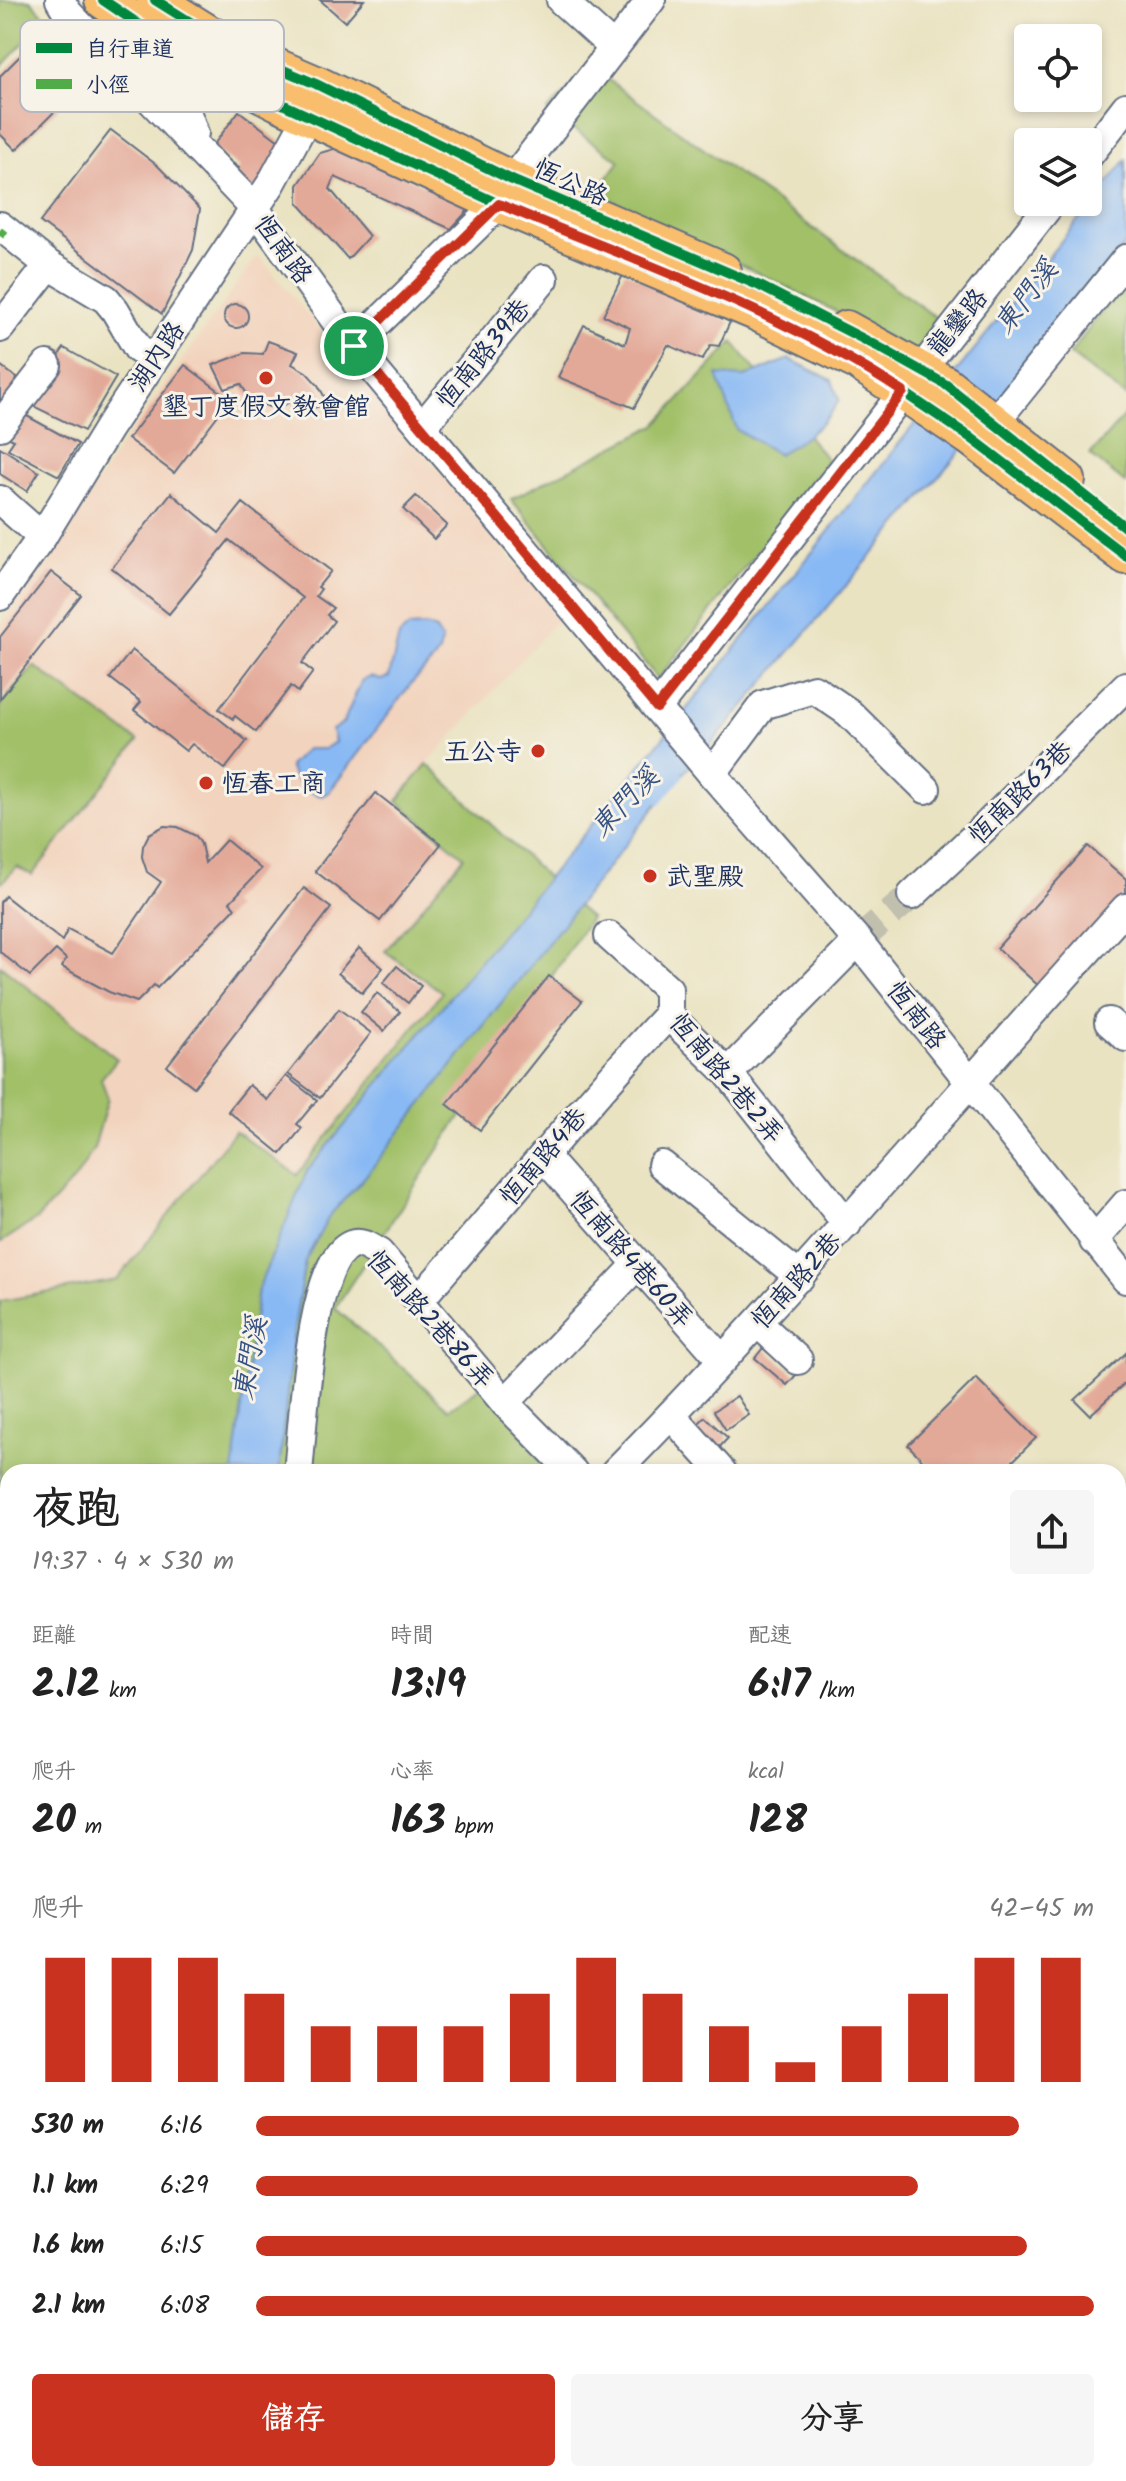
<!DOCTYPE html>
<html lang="zh-TW">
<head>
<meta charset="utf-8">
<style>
  :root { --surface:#fff; --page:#f6f6f6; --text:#222; --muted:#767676; --accent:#c8321e }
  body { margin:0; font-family:Kalam,"LXGW WenKai TC",sans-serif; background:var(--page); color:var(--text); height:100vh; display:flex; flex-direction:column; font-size:30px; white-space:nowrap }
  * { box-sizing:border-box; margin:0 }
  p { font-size:26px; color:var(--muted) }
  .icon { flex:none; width:44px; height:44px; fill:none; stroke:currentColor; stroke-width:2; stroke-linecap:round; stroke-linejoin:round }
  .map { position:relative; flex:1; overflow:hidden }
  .panel { position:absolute; left:0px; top:1464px; width:1126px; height:1018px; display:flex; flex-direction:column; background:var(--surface); border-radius:24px 24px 0 0; box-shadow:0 4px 12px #0003 }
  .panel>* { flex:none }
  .fabs { position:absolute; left:1014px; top:24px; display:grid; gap:16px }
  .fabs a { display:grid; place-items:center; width:88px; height:88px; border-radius:8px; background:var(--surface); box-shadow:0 4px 12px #0003; font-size:40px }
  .pin { position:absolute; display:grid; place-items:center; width:68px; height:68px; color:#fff; margin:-34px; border:4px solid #fff; border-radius:50%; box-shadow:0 2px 8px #0007 }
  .round { display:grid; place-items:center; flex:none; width:84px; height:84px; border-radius:8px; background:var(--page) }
  .overview { display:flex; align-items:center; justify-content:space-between; height:136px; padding:0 32px }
  h1 { font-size:44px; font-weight:700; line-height:60px }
  .stats { display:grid; grid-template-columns:repeat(3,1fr); gap:12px; height:136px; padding:8px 32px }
  .stats div { display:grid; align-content:center }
  .stats b { font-size:40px; font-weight:700 }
  .stats small { font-size:22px; font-weight:400 }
  .stats p { font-size:22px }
  .chart { height:224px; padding:16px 32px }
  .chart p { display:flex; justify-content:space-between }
  .chart svg { width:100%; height:144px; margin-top:8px; stroke:var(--accent); stroke-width:6 }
  .button { display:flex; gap:16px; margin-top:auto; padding:16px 32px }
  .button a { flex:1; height:92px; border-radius:8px; background:var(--accent); color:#fff; font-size:32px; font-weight:700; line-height:92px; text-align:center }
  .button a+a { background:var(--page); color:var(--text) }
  ul { padding:0 32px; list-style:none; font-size:26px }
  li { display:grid; grid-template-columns:128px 96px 1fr; align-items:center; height:60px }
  li i { height:20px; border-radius:10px; background:var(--accent) }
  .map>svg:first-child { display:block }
</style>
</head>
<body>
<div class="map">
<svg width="1126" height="2481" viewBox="0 0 1126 2481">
  <rect width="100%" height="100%" fill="#f7f3e8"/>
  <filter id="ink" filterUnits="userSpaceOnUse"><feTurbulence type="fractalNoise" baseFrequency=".0125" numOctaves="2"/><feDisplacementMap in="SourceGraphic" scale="16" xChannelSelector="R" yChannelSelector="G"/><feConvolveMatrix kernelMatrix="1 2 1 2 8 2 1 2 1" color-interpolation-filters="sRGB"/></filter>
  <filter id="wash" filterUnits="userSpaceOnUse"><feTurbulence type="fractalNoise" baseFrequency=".006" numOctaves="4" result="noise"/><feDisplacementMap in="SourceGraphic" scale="32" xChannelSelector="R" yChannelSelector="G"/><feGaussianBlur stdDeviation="1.8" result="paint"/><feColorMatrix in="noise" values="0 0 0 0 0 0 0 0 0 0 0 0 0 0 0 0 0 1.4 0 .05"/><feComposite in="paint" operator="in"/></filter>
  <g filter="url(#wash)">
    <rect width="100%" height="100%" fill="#eae3c2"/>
    <path fill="#f2d4be" d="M258,255L560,617L427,764L397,801L464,857L385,951L442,992L296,1176L235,1131L117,1280L0,1301V626L47,566L116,452Z"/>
    <g fill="#a1c068" stroke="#5e7863" stroke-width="2">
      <path d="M0,0H30L47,18L0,68Z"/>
      <path d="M592,68L942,322L917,355L875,331L596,193L620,161L547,111Z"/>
      <path d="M1126,280V397L1070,354Z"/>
      <path d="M733,342L828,461L658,679L511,499L656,425Z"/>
      <path d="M1126,414V484L1090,455Z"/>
      <path d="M34,666L138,741L32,875L17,867L2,882L0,880V705Z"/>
      <path d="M427,764L590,918L335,1308L449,1409L488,1382L573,1472H8V1643L0,1634V1301L117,1280L235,1131L297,1175L442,992L385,951L464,857L397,801Z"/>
      <path d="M0,965L117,1059L101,1079L108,1098L94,1148L76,1178L37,1219L0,1243Z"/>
      <path d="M1118,1790L1126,1799V2105L1118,2096Z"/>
      <path d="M8,2134V2329L0,2330V2140Z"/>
      <path d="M524,2474H989L995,2481H529Z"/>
    </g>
    <g fill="#89b9f4" stroke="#5274a9" stroke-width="2">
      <path d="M1126,160V243L1013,389L720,734L673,784L364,1178L330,1215L305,1261L294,1330L279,1472H233L258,1289L307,1171L685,711Z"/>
      <path d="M789,359L832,380L839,400C826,425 802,441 778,454L737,430L717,375L745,377Z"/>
      <path d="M425,626L436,630L442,640L439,652L434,660L411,684L329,792L322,796C305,792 294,782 289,766L306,749H324L335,742L332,730L343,723L362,680L371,677L381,680L389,677L399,636L409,627Z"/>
      <path d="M47,2474H172L159,2481H32Z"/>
    </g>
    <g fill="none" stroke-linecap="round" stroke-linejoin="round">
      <path stroke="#89b9f4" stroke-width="6" d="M659,801L680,776"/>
    </g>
    <g id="blocks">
      <g fill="#e3a998">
        <path d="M320,0H364L345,22Z"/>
        <path d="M33,43L78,88L16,150L0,134V76Z"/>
        <path d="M239,111L287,147L256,202L229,181L239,168L212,147Z"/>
        <path d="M111,130L158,166L200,209L193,250L162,314L40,222Z"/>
        <path d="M337,148L472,206L451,229L335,177L330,189L369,236L348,259L298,203V185L320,153Z"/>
        <path d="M625,271L730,322L719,346L711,345L702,360L668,345L634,408L558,377L584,325L625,344L630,328L603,315Z"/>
        <circle cx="236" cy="316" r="12"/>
        <path d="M268,341L298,352L292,364L306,372L318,385L328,403L299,413L292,401L281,406L269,407L258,402L248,396L241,384L225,389L213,365L245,353L263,354Z"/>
        <path d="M64,348L116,377L84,431L25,402Z"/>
        <path d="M0,365L23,383L0,409Z"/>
        <path d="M185,365L230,399L174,473L128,439Z"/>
        <path d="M16,410L78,444L59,476L8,449L14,440L5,436Z"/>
        <path d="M0,447L39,472L27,491L0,474Z"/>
        <path d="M171,493L219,533L243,503L331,571L318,587L321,589L316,596L333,608L327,615L334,621L302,663L313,672L298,692L291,686L256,732L235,716L233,719L219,709L303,598L229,540L169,614L112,568Z"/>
        <path d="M416,496L447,525L434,539L403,509Z"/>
        <path d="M51,572L81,595L0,699V637Z"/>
        <path d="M132,650L247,741L225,769L192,744L186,751L134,710L141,702L110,678Z"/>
        <path d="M376,793L441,844L380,921L315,871Z"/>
        <path d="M164,826L178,827L196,836L201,844L205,863L226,840L261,869L230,902L235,908L157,988L154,985L137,1002L109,992L62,967L66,959L56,950L30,976L0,952V902L5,896L62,941L68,929L113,953L161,882L147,872L142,857L143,846L149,834Z"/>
        <path d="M1088,846L1126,879V893L1041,988L997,948Z"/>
        <path d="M304,888L331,908L194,1087L167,1066Z"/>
        <path d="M359,948L383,968L362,993L338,973Z"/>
        <path d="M397,966L421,986L408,1003L383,983Z"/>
        <path d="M549,976L582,1001L480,1130L447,1104Z"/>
        <path d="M377,993L400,1012L384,1031L361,1012Z"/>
        <path d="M339,1009L371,1033L320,1098L288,1074Z"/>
        <path d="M286,1076L317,1100L297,1124L302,1128L281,1154L228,1111L249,1085L267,1100Z"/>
        <path d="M763,1348L796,1375L787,1385L755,1358Z"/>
        <path d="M1126,1353V1382L1090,1415L1075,1400Z"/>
        <path d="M976,1378L1036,1438L1002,1472H934L908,1445Z"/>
        <path d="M737,1396L749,1415L726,1430L714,1411Z"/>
        <path d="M705,1417L728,1438L716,1451L693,1429Z"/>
        <path d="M1121,2160L1126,2166V2196L1118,2203V2163Z"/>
      </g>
    </g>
  </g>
  <g filter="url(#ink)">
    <use href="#blocks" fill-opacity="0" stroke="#636e81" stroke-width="2"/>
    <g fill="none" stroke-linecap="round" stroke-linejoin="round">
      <path stroke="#c1bfae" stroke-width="28" stroke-dasharray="28 14" stroke-linecap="butt" d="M858,941L912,895"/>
      <defs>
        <g id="minor">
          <path d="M60,0L68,13L255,209L354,346L712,774L858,941L1126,1279"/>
          <path d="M561,0L613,47"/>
          <path d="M179,34L178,90L194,133"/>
          <path d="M1088,156L1126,107"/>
          <path d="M0,226L49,265L106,299L115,310L138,349L155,357"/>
          <path d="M0,328L49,265"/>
          <path d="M354,346L499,204L512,180L651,0"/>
          <path d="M994,423L1126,259"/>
          <path d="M0,426L47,365"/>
          <path d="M422,427L544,279"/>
          <path d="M0,500L42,537"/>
          <path d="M0,596L42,537L108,429L271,184L304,123L301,112L308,99"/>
          <path d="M657,708L1052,202"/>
          <path d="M712,774L763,705L814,689L848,712L926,789"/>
          <path d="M912,895L987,825L1126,686"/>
          <path d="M609,936L668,989V1015L728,1073L847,1224"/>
          <path d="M1109,1022L1126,1037"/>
          <path d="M728,1073L858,941"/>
          <path d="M544,1157L722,1360"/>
          <path d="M662,1165L800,1277"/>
          <path d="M1094,1241L1126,1204"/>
          <path d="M420,1299C503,1204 582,1107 668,1015"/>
          <path d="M758,1323L798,1360"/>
          <path d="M505,1403L636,1266"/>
          <path d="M671,1415L722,1472"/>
          <path d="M298,1472C303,1429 309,1262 351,1245C362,1241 370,1248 379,1253L505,1403L573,1472"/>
          <path d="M615,1472C793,1292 955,1096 1126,908"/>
          <path d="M1118,1918L1126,1911"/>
          <path d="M1118,2127L1126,2137"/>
          <path d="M1118,2325L1126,2334"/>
          <path d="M1118,2391L1126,2384"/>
          <path d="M181,2481L194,2474"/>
          <path d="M1019,2481L1027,2474"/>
        </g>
        <g id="major">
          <path d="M103,0L178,51L278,102L499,204L756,312L857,361L970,437L1126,556"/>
          <path d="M155,0L230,47L316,84L512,180L723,271"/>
          <path d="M846,329L945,384L1067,480"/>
        </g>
      </defs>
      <use href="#minor" stroke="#636e81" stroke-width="32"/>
      <use href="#major" stroke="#636e81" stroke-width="40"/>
      <use href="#minor" stroke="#fff" stroke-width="28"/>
      <use href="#major" stroke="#f9be6d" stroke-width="36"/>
      <path stroke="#52ab49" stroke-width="8" stroke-dasharray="16 8" stroke-linecap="butt" d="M0,236L5,230"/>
      <defs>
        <g id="cycleway">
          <path d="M103,0L178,51L278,102L499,204L756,312L857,361L970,437L1126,556"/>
          <path d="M155,0L230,47L316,84L512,180L760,286L877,346L945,384L1126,528"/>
        </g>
      </defs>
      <use href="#cycleway" stroke="#f7f3e8" stroke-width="15"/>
      <use href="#cycleway" stroke="#00873e" stroke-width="10"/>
    </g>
  </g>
  <g fill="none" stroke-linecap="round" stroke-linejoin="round" filter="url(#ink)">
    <defs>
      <path id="route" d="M499,204C633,260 782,311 903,392L657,708L354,346Z"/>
    </defs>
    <use href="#route" stroke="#fff" stroke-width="16"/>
    <use href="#route" stroke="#c8321e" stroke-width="10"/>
  </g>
  <g fill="#c8321e" stroke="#f7f3e8" stroke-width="3">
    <circle cx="266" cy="378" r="8"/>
    <circle cx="538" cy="751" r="8"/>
    <circle cx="206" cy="783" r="8"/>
    <circle cx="650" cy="876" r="8"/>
  </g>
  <g text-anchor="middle" stroke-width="6" stroke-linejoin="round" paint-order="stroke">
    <g font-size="26" fill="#1b2f5e" stroke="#f7f3e8">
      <text transform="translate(571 182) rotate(24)" y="9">恆公路</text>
      <text transform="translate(284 249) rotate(54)" y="9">恆南路</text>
      <text transform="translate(957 322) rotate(-51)" y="9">龍鑾路</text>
      <text transform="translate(483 353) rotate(-51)" y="9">恆南路39巷</text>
      <text transform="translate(156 356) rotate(-56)" y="9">湖內路</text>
      <text transform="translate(1020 792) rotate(-45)" y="9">恆南路63巷</text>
      <text transform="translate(917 1015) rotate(52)" y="9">恆南路</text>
      <text transform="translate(727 1078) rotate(50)" y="9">恆南路2巷2弄</text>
      <text transform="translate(543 1156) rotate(-50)" y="9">恆南路4巷</text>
      <text transform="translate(632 1259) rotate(49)" y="9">恆南路4巷60弄</text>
      <text transform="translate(796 1280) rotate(-48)" y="9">恆南路2巷</text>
      <text transform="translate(431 1319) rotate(48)" y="9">恆南路2巷86弄</text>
    </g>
    <g font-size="26" fill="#1b2f5e" stroke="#f7f3e8" text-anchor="start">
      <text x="266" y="415" text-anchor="middle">墾丁度假文教會館</text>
      <text x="522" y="760" text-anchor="end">五公寺</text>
      <text x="222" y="792">恆春工商</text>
      <text x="666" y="885">武聖殿</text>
    </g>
    <g font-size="28" font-style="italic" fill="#365284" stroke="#f7f3e8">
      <text transform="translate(1025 296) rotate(-52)" y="10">東門溪</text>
      <text transform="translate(624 801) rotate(-46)" y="10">東門溪</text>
      <text transform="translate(249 1358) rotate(-80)" y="10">東門溪</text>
    </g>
  </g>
  <rect x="20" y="20" width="264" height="92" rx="12" fill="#f7f3e8" stroke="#b5b8bf" stroke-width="2"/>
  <rect x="36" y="43" width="36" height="10" fill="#00873e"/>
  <rect x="36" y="79" width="36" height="10" fill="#52ab49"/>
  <g font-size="22" fill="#1b2f5e">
    <text x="86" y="56">自行車道</text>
    <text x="86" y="92">小徑</text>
  </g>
</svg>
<div class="fabs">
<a><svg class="icon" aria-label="locate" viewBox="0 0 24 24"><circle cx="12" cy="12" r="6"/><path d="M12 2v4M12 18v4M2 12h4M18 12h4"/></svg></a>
<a><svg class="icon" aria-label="layers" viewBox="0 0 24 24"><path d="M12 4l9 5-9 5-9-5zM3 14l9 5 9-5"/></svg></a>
</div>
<div class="pin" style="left:354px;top:346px;background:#1e9e55"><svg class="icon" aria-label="arrive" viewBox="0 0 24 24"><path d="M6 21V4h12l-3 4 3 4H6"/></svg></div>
<section class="panel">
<div class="overview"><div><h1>夜跑</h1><p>19:37 · 4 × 530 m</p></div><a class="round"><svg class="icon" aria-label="share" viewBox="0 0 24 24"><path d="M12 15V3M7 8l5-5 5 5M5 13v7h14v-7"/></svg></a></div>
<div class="stats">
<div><p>距離</p><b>2.12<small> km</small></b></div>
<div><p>時間</p><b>13:19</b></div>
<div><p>配速</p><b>6:17<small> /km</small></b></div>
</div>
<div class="stats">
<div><p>爬升</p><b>20<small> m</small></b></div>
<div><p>心率</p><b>163<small> bpm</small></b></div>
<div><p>kcal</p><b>128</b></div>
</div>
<div class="chart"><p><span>爬升</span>42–45 m</p>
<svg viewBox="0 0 160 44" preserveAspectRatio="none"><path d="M5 44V6M15 44V6M25 44V6M35 44V17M45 44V27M55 44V27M65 44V27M75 44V17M85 44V6M95 44V17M105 44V27M115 44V38M125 44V27M135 44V17M145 44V6M155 44V6"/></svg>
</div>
<ul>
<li><b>530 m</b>6:16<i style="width:91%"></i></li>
<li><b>1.1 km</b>6:29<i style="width:79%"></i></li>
<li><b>1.6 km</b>6:15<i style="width:92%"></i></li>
<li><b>2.1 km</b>6:08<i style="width:100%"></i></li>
</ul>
<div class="button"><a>儲存</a><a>分享</a></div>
</section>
</div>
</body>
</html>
